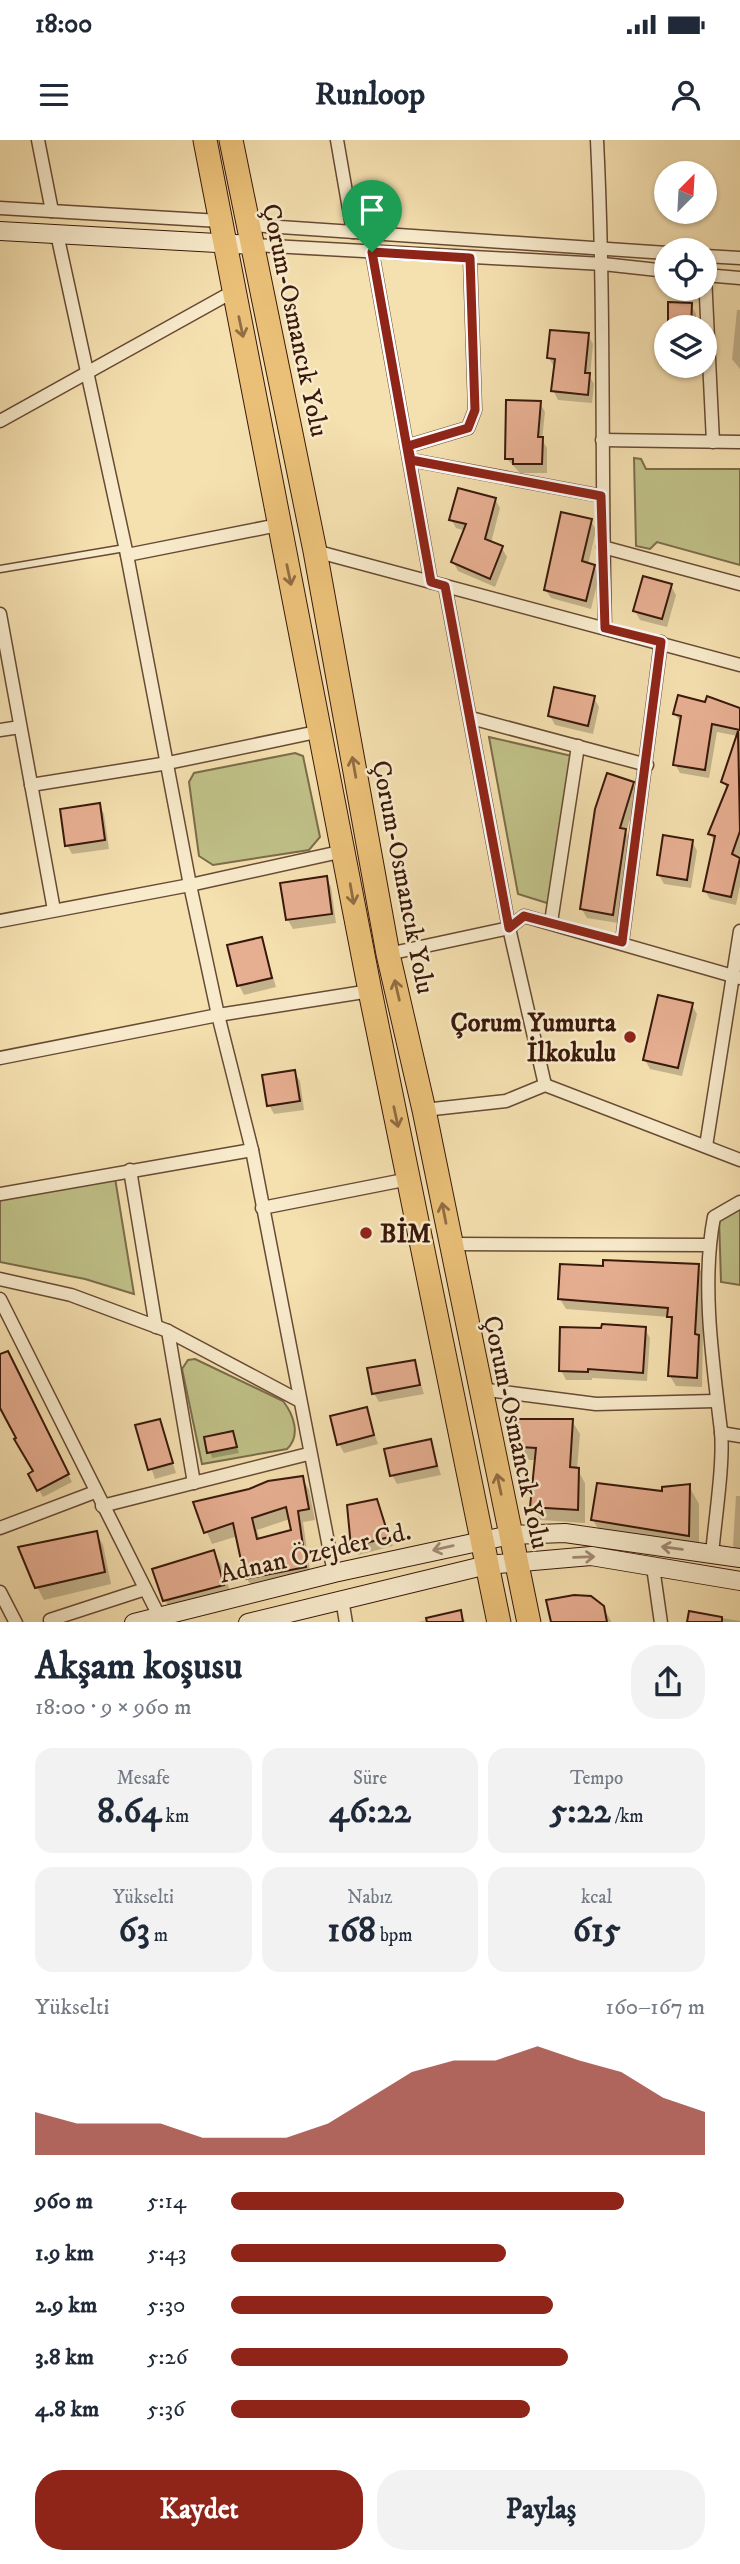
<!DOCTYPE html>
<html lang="tr">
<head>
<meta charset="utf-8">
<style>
  :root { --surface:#fff; --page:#f2f2f3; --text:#1f2937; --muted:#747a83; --accent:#8f2418 }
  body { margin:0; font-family:"IM FELL DW Pica",serif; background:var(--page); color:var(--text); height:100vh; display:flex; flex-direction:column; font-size:26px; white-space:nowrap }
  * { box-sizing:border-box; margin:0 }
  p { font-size:23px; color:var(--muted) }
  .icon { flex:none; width:38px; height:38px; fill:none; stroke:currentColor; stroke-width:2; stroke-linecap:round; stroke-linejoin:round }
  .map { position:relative; height:1482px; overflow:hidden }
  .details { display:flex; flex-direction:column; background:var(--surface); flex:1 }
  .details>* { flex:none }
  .needle { width:46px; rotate:24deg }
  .controls { position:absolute; left:654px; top:21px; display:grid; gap:14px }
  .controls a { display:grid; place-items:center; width:63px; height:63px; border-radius:50%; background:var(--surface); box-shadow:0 2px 5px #0004; font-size:35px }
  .pin { position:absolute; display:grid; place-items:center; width:60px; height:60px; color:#fff; margin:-72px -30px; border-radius:50% 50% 50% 0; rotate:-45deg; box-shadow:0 0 7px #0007 }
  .pin .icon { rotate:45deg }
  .round { display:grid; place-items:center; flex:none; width:74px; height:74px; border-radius:28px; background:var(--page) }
  .head { display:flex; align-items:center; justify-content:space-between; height:119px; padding:0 35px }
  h1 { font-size:38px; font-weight:800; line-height:52px }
  .figures { display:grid; grid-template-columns:repeat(3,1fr); gap:10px; height:119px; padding:7px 35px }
  .figures div { display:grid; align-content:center; border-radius:18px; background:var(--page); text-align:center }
  .figures b { font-size:35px; font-weight:800 }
  .figures small { font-size:19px; font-weight:400 }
  .figures p { font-size:19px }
  .chart { height:196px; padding:14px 35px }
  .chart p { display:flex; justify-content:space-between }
  .chart svg { width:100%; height:126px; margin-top:7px; fill:var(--accent); opacity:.7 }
  .cta { display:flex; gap:14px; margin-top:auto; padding:14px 35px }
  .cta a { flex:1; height:80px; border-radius:28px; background:var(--accent); color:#fff; font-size:28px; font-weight:800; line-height:80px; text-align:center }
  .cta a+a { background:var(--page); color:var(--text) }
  ul { padding:0 35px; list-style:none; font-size:23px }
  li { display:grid; grid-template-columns:112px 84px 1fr; align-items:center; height:52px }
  li i { height:18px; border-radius:9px; background:var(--accent) }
  .status { display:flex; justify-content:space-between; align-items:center; height:49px; padding:0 35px; background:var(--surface); direction:ltr }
  .status svg { height:19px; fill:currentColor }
  header { display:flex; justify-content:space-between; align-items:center; height:91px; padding:0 35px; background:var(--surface); font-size:32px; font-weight:800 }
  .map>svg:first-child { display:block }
</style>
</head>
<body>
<div class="status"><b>18:00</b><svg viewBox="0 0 49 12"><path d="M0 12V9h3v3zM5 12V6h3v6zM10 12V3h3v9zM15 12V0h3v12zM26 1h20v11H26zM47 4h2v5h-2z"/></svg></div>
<header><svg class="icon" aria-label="menu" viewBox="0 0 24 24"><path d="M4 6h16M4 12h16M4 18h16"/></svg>Runloop<svg class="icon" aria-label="person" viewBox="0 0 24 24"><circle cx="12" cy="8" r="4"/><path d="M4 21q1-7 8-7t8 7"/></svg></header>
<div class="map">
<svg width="740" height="1483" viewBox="0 0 740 1483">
  <rect width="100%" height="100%" fill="#f5e0b0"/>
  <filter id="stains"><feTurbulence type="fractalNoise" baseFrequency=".00286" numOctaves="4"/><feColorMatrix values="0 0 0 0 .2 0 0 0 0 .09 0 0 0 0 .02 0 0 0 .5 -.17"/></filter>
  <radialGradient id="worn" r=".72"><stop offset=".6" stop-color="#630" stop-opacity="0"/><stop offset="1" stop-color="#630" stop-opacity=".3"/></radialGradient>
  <g fill="#c0c188" stroke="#7c6c4a" stroke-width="2">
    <path d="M634,318L641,319L646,329H740V425L657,402L650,409L636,406Z"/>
    <path d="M489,597L572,616L550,764L518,754Z"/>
    <path d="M295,613L303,616L320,697L309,710L213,725L199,716L189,642L194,633Z"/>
    <path d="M115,1038L134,1154L85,1139L0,1122V1059Z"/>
    <path d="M740,1069V1145L721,1142L719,1078Z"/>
    <path d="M195,1219L283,1261C294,1275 301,1296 287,1309L202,1324L182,1229L188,1220Z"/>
  </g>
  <g fill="#0003" fill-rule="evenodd">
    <path d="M670,164L691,165L696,174V187H669Z"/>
    <path d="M737,170H740V229L732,219Z"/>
    <path d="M588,195L593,204L590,237L594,244L592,263L558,260L553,250L554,227L549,218Z"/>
    <path d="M540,263L545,272L542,300L547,308V333H520L507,319Z"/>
    <path d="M495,359L500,368L491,403L502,408L507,417L495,447L458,431L453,422L466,391L456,388L451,379Z"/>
    <path d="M591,381L596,390L588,425L594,426L599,436L591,469L551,458L545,449Z"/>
    <path d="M671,446L676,455L667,487L640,480L635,471Z"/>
    <path d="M594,558L599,567L593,594L555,585L550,576Z"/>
    <path d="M707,564L740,568V746L736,765L710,759L705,751L715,703L710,694L728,650L723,642L738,596L717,592L709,638L680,633L675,624L680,582L675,574Z"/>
    <path d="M633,644L638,653L626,692L630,699L618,783L587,778L581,768Z"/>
    <path d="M99,665L104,674L109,709L72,714L67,705Z"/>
    <path d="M692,701L697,711L691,748L664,744L659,735Z"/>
    <path d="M326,738L331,747L336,783L293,789L288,780L282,744Z"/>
    <path d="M262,799L276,847L244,855L239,845Z"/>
    <path d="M691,864L697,874L682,936L650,929L645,920Z"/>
    <path d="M294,932L300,941L304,970L274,974L269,965Z"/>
    <path d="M698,1126L704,1136L702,1247L676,1246L670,1236L673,1183L669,1177L566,1169L560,1159L605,1128Z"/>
    <path d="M645,1189L650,1198L647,1241L592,1238V1240H566L561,1230Z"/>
    <path d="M0,1216L12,1221L72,1342L43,1357L30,1334L35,1332L0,1266Z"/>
    <path d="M414,1222L424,1254L379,1262L374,1253Z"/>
    <path d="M366,1269L378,1304L344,1313L339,1304Z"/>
    <path d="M159,1281L176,1333L155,1339L137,1287Z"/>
    <path d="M572,1281L580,1294L577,1329L585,1343V1383L540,1380L532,1367L537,1320H529L522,1307Z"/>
    <path d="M232,1293L239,1313L212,1318L206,1298Z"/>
    <path d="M430,1301L441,1335L397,1344L392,1335Z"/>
    <path d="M302,1338L309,1350L315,1380L303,1382L311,1438L254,1450L247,1439L238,1396L212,1404L195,1364ZM290,1379L293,1392L260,1400L257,1390Z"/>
    <path d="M689,1346L699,1364V1413L604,1398L593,1380Z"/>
    <path d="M736,1356H740V1417L733,1405Z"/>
    <path d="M376,1361L393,1406L358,1415L349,1386Z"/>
    <path d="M96,1393L103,1405L111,1444L44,1460L37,1447Z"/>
    <path d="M214,1412L224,1430L233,1463L175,1478L165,1460Z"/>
    <path d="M548,1461L603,1467L612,1483H552Z"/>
    <path d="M460,1472L466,1483H414Z"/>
    <path d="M691,1473L740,1481V1483H688Z"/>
  </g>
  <g fill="#e7af92" stroke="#39180b" stroke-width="2" fill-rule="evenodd">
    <path d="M668,162L692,163L691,187H668Z"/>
    <path d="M550,190L589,193L585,233H590L588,255L551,251L555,219L547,218Z"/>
    <path d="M506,260L541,261L538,297H543L542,324H513V319H505Z"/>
    <path d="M458,348L496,358L485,399L503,406L490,439L451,422L466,384L449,380Z"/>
    <path d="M561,372L592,379L582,421L595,425L586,461L544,450Z"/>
    <path d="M643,436L672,444L662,479L633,471Z"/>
    <path d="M554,547L595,556L588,586L548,576Z"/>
    <path d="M678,555L705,562L707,556L740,568V590L712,584L705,630L673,625L681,576L673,574Z"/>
    <path d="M738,591L740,691L732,714L740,718L731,757L703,751L715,696L708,694L728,645L721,642Z"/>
    <path d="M607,633L634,642L620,688L626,689L613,775L580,769L595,669Z"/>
    <path d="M100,663L105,700L65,706L60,669Z"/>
    <path d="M663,695L693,700L687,740L657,735Z"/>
    <path d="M327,736L332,774L286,780L280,743Z"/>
    <path d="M262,797L272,838L237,846L227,805Z"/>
    <path d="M658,855L693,863L678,928L643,920Z"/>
    <path d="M295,930L300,961L267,966L262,935Z"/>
    <path d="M603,1120L699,1124L695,1194L699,1195L697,1238L668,1236L672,1177H667L668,1168L558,1159L560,1124L603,1126Z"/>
    <path d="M602,1184L646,1187L643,1233L588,1229V1232L559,1231L560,1187L601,1188Z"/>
    <path d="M8,1211L69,1334L37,1351L28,1334L33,1331L14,1299L16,1298L0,1268V1214Z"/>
    <path d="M415,1220L420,1245L372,1254L367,1228Z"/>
    <path d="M367,1267L374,1295L337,1305L330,1276Z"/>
    <path d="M160,1279L173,1323L148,1330L135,1285Z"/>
    <path d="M517,1279H573L570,1327L579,1328L578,1370L530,1367L536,1308L520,1307Z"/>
    <path d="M233,1291L237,1307L207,1313L204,1297Z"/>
    <path d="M431,1299L437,1326L390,1336L384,1309Z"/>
    <path d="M303,1336L309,1369L298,1371L306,1427L245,1439L233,1383L204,1393L193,1362L249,1349L268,1341ZM286,1367L291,1390L257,1399L252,1378Z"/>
    <path d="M597,1343L662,1351V1347L690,1344L689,1396L591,1380Z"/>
    <path d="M377,1359L389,1397L351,1407L347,1365Z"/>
    <path d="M97,1391L105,1432L35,1448L18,1407Z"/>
    <path d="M214,1410L224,1445L163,1461L152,1429Z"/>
    <path d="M574,1455L591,1456L604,1466L607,1482H551L546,1460Z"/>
    <path d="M461,1470L463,1482H427L426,1478Z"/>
    <path d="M689,1471L722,1477V1482H687Z"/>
  </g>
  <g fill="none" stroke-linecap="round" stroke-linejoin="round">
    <defs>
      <path id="lane" d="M0,429L125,408"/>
      <g id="street">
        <path d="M38,0L52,71"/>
        <path d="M337,0L353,92"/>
        <path d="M597,0C605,163 601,325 605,488"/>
        <path d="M0,68L220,81"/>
        <path d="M249,85L667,113"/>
        <path d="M57,94L127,415L190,745L218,875L252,1010L334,1433"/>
        <path d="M253,105L603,124L667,131"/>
        <path d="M372,112L431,442"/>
        <path d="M705,116L740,118"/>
        <path d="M705,135L740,138"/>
        <path d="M705,136L713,302"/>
        <path d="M0,281L234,151"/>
        <path d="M602,300L740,302"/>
        <path d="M408,306L468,288L475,270L470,118"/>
        <path d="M411,320L602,356"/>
        <path d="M603,407L740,444"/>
        <path d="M315,411L740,525"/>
        <path d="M127,415L278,385"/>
        <path d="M445,446L509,788L545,945"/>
        <path d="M0,474L54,770"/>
        <path d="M471,578L647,625"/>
        <path d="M0,590L20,587"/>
        <path d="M31,645L168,623L321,591"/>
        <path d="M0,781L190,745L344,711"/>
        <path d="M551,782L578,606"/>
        <path d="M622,802L661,502"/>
        <path d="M388,814L509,788L524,776L740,838"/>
        <path d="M0,918L218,875L370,851"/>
        <path d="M424,970L506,961L545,945L740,1020"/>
        <path d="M706,1006L740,791"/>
        <path d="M130,1030L156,1187"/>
        <path d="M0,1054L252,1010"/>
        <path d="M262,1068L409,1039"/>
        <path d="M450,1104L709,1105"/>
        <path d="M0,1139L71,1155L168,1191L298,1260"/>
        <path d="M0,1159L159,1476"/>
        <path d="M168,1191L194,1343"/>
        <path d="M480,1249L596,1264L715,1261"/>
        <path d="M721,1293L740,1296"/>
        <path d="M102,1366L308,1314"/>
        <path d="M0,1388L95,1352"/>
        <path d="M712,1414C715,1380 724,1323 721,1291C713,1224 701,1144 714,1077L740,1062"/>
        <path d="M653,1427L661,1483"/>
        <path d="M0,1452L16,1483"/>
        <path d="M342,1459L346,1483"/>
        <path d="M50,1480L145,1449"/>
      </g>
      <g id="secondary">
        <path d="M0,91L253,105"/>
        <path d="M134,1483L334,1433L510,1395L565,1393L740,1418"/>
        <path d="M248,1483L487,1425L591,1416L740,1441"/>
      </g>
      <g id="highway">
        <path d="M205,0L370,851L499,1483"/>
        <path d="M231,0L315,411L388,814L424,970L529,1483"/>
      </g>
    </defs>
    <use href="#lane" stroke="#684a34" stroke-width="9"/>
    <use href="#street" stroke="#684a34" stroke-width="15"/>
    <use href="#secondary" stroke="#39180b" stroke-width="20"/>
    <use href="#highway" stroke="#39180b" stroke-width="25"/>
    <use href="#lane" stroke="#f8ebcc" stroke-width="6"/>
    <use href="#street" stroke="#f8ebcc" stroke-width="12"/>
    <use href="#secondary" stroke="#f8ebcc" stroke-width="18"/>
    <use href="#highway" stroke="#eac078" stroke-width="23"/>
  </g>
  <defs><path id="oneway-shaft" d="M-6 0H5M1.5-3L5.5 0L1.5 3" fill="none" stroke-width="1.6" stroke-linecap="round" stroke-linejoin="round" transform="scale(1.75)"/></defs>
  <g stroke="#926c42">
    <use href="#oneway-shaft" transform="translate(241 187) rotate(78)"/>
    <use href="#oneway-shaft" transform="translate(289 435) rotate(78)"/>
    <use href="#oneway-shaft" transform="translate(354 627) rotate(-100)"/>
    <use href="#oneway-shaft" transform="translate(352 754) rotate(80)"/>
    <use href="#oneway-shaft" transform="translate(397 850) rotate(-103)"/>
    <use href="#oneway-shaft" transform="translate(396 977) rotate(78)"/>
    <use href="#oneway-shaft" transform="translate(444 1073) rotate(-101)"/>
    <use href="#oneway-shaft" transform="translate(499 1344) rotate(-102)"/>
  </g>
  <g stroke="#a28c75">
    <use href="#oneway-shaft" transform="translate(443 1408) rotate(167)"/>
    <use href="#oneway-shaft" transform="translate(672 1408) rotate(-172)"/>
    <use href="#oneway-shaft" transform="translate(584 1417) rotate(-2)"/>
  </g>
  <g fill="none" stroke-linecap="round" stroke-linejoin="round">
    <defs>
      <path id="route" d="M372,112L431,442L445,446L509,788L524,776L622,802L661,502L605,488L601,356L411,320L408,306L468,288L475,270L470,118L372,112"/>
    </defs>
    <use href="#route" stroke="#fff" stroke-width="14"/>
    <use href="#route" stroke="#8f2418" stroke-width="9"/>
  </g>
  <g fill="#8f2418" stroke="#f8ebcc" stroke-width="2.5">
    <circle cx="630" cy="897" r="7"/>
    <circle cx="366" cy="1093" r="7"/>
  </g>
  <g text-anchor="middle" stroke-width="5" stroke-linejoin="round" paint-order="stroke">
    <g font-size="26" fill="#39180b" stroke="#f8ebcc">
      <text transform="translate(296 180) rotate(78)" y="9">Çorum-Osmancık Yolu</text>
      <text transform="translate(404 737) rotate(79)" y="9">Çorum-Osmancık Yolu</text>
      <text transform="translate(517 1292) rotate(78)" y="9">Çorum-Osmancık Yolu</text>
      <text transform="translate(315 1412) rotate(-13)" y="9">Adnan Özejder Cd.</text>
    </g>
    <g font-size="26" font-weight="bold" fill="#39180b" stroke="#f8ebcc" text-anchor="end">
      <text x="616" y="891">Çorum Yumurta<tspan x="616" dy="30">İlkokulu</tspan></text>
      <text x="380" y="1102" text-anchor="start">BİM</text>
    </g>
  </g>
  <rect width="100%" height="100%" filter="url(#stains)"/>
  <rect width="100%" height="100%" fill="url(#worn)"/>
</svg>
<div class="controls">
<a><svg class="needle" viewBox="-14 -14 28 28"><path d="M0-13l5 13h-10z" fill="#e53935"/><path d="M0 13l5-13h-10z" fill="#747a83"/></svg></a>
<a><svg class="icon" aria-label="locate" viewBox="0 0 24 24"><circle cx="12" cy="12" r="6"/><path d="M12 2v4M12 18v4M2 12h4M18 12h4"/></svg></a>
<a><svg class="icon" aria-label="layers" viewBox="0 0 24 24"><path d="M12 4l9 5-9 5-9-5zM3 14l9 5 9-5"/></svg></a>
</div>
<div class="pin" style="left:372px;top:112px;background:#1e9e55"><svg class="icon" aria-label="arrive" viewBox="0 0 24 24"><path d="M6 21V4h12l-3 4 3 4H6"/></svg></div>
</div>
<section class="details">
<div class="head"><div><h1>Akşam koşusu</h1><p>18:00 · 9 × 960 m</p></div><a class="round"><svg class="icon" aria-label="share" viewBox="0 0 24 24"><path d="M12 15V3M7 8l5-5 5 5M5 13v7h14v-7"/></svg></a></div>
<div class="figures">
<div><p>Mesafe</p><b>8.64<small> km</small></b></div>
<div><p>Süre</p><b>46:22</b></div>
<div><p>Tempo</p><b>5:22<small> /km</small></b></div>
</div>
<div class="figures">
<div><p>Yükselti</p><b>63<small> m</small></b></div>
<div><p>Nabız</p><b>168<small> bpm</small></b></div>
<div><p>kcal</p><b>615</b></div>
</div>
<div class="chart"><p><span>Yükselti</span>160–167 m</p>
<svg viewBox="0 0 160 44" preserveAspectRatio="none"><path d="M0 44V29L10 33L20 33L30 33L40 38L50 38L60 38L70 33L80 24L90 15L100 11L110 11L120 6L130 11L140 15L150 24L160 29V44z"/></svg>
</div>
<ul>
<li><b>960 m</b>5:14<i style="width:83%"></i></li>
<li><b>1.9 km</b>5:43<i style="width:58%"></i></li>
<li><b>2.9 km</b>5:30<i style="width:68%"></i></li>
<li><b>3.8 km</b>5:26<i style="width:71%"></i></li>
<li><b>4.8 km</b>5:36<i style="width:63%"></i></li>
</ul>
<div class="cta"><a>Kaydet</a><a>Paylaş</a></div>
</section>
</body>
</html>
